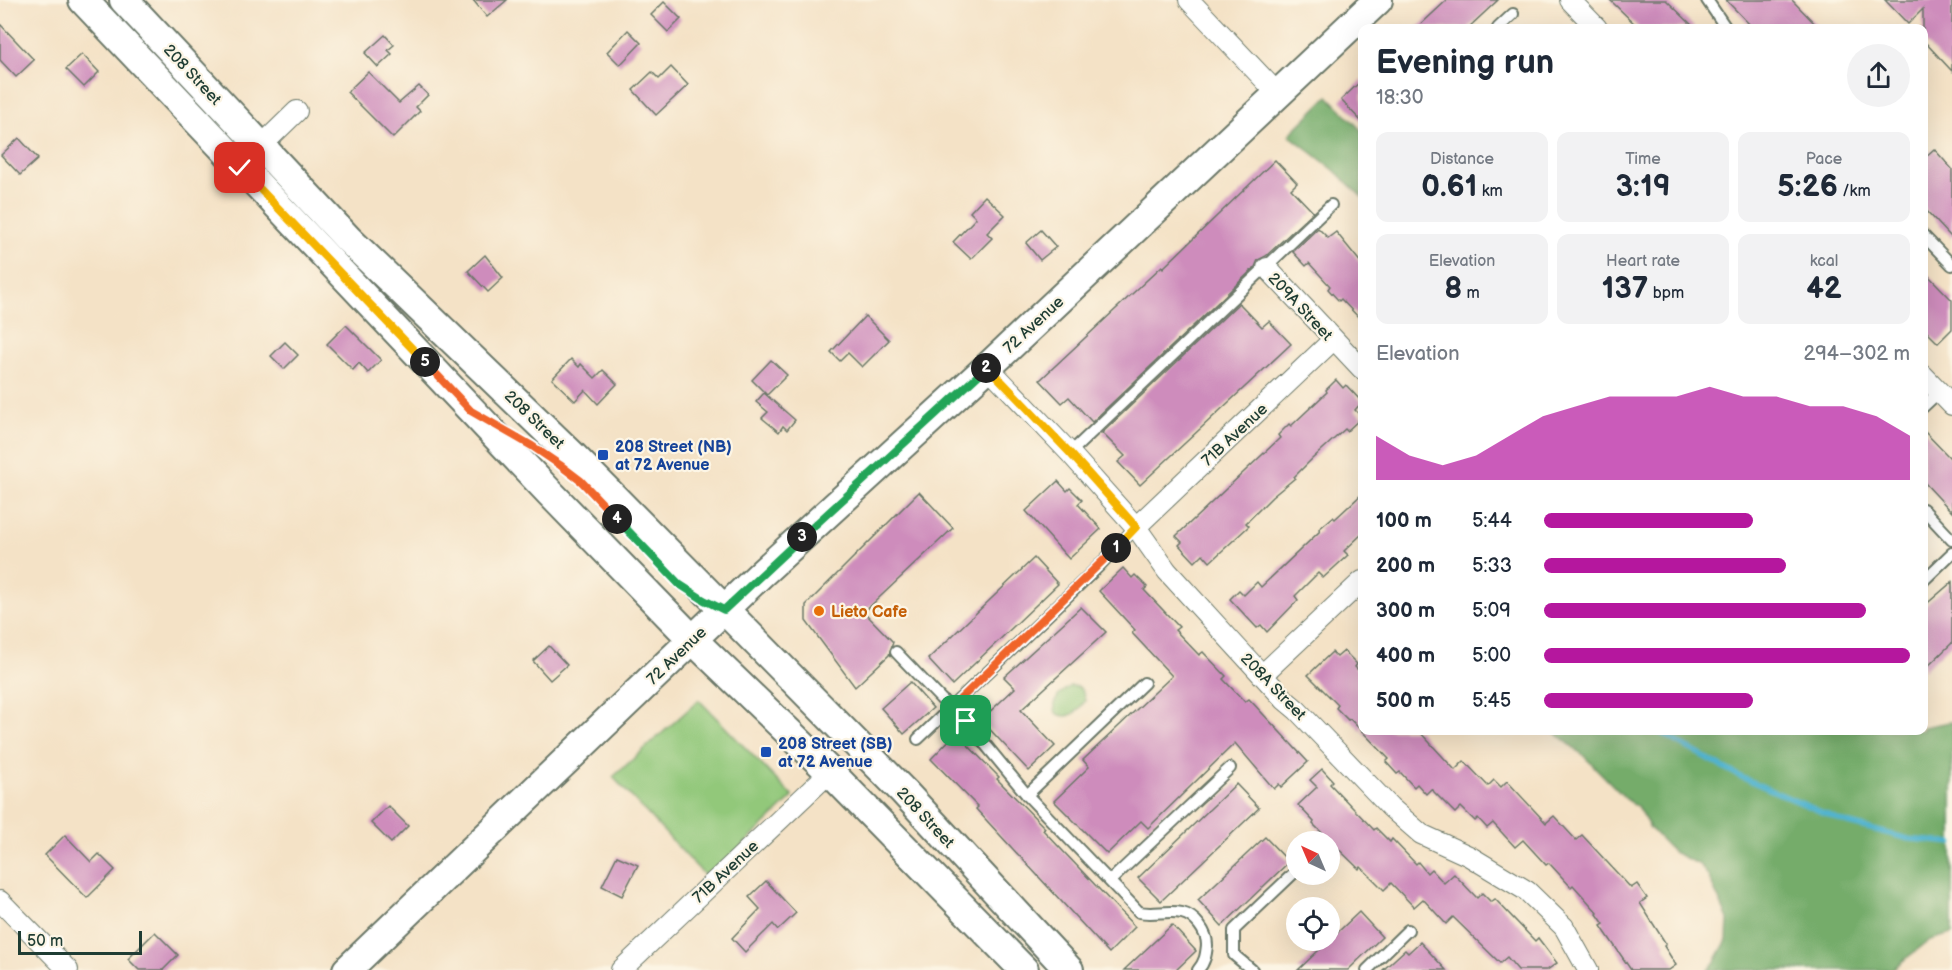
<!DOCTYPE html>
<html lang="en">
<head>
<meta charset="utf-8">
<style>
  :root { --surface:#fff; --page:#f2f2f3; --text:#1f2937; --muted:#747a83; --accent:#b5179e }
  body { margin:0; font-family:"Balsamiq Sans",sans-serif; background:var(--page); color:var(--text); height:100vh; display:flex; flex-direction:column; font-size:22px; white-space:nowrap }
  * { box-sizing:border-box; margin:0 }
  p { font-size:20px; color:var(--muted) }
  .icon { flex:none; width:33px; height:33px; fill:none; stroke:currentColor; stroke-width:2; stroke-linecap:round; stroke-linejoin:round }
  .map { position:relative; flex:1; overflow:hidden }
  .details { position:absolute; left:1358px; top:24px; width:570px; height:711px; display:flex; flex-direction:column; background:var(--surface); border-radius:12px; box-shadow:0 6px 24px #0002 }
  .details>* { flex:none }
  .needle { width:39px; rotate:316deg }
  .fabs { position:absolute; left:1286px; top:831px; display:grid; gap:12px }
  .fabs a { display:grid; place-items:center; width:54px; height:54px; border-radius:50%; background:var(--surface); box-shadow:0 6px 24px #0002; font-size:30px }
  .scale { position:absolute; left:18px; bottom:15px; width:124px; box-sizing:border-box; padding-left:6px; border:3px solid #1f3d34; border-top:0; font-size:16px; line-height:21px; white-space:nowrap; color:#1f3d34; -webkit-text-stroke:4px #fcf5e5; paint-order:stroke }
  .pin { position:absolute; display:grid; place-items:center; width:51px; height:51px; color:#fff; margin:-26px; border-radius:12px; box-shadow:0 3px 9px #0006 }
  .km { position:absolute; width:30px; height:30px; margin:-15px; border-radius:50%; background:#222; color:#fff; font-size:16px; line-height:30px; text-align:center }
  .round { display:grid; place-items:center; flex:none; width:63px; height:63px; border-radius:32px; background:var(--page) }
  .head { display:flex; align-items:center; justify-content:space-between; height:102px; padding:0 18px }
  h1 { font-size:33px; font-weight:600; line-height:45px }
  .figures { display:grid; grid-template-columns:repeat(3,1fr); gap:9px; height:102px; padding:6px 18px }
  .figures div { display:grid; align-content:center; border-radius:12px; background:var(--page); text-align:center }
  .figures b { font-size:30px; font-weight:600 }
  .figures small { font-size:16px; font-weight:400 }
  .figures p { font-size:16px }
  .chart { height:168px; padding:12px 18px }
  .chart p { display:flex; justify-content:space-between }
  .chart svg { width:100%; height:108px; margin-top:6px; fill:var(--accent); opacity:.7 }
  ul { padding:0 18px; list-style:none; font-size:20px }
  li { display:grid; grid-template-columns:96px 72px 1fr; align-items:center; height:45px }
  li i { height:15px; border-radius:8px; background:var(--accent) }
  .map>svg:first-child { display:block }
</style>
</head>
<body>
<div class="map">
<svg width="1952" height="970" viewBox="0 0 1952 970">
  <rect width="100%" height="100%" fill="#fcf5e5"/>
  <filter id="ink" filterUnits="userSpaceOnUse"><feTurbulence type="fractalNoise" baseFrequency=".0167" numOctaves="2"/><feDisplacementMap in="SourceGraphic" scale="12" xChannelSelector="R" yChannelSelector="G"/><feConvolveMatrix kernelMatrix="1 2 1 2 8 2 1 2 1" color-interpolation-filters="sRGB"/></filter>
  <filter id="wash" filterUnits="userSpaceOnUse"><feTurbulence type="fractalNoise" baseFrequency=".008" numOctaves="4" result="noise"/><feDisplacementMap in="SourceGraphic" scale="24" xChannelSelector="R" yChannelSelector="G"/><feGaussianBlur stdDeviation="1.35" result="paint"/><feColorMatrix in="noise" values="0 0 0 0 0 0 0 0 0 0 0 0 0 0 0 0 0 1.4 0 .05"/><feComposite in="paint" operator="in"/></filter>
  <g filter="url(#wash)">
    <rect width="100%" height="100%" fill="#f4e2c6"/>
    <g fill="#92c87a" stroke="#588257" stroke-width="1.5">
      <path d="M1070,686L1079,687L1083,692L1085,701C1078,711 1069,721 1056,713C1051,701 1060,693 1070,686Z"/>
      <path d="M699,700L793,797L708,879L613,777Z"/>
    </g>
    <g fill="#75ac6a" stroke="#4a744f" stroke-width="1.5">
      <path d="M1328,96L1362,131V197L1334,170L1289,135Z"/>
      <path d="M1949,722H1952V934L1930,940L1891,970H1708L1714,963L1727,940L1728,919L1708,876L1700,865L1673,852L1650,828L1637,806L1626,799L1583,755L1553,731L1923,730V727Z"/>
    </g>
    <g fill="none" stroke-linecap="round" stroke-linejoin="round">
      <path stroke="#51b4d0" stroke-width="5" d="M1655,730L1741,777L1847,823L1909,839L1952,843"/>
    </g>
    <g id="blocks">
      <g fill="#ce8cbc">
        <path d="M473,0H507L487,17Z"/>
        <path d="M1447,0H1498L1468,28H1417Z"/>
        <path d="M1610,0H1666L1695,28H1639Z"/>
        <path d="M1726,0H1792L1819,28H1753Z"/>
        <path d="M1885,0H1952V71L1923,40V9L1908,24Z"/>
        <path d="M664,2L681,19L668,32L651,15Z"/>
        <path d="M0,24L34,60L16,77L0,60Z"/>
        <path d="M628,30L641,43L620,65L607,52Z"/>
        <path d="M385,35L394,45L388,50L392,54L378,67L365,53Z"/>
        <path d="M82,54L99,72L84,87L66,69Z"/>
        <path d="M671,67L688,85L656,115L633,90L652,72L659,79Z"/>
        <path d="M368,72L399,103L419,86L428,95L416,107L420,111L393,138L347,92Z"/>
        <path d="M1362,80V122L1341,100Z"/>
        <path d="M19,138L38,159L20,175L1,155Z"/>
        <path d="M1934,149L1952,169V238L1923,207V159Z"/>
        <path d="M1275,160L1297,183L1291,189L1313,212L1266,256L1258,260L1255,267L1092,422L1069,397L1062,403L1040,380L1162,266L1163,268Z"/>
        <path d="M985,196L1005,215L987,233L992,238L971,259L953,242L976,218L970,212Z"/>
        <path d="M1318,228L1328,238L1336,232L1362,264V321L1341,299L1339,301L1328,289L1330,286L1309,263L1306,266L1293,252Z"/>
        <path d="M1041,230L1056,247L1040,260L1026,243Z"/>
        <path d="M485,255L503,278L488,292L468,271Z"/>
        <path d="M1923,270L1952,300V329L1938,343L1923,328Z"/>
        <path d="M1239,303L1262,327L1269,321L1291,344L1140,485L1118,462L1125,456L1102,433Z"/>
        <path d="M865,316L889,340L862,367L848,353L840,361L831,352Z"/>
        <path d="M346,325L381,360L368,373L359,363L353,370L327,344Z"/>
        <path d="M285,342L298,355L284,369L271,356Z"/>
        <path d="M571,359L579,367L581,364L595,378L603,370L617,384L598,404L585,390L575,401L552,379Z"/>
        <path d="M771,360L787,375L767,395L752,380Z"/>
        <path d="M1336,380L1343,388L1346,385L1362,402L1355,410L1362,417L1347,431L1345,429L1312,459L1294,477L1295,478L1272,497L1246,523L1249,526L1210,562L1203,554L1195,562L1179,545L1182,542L1176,536L1280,438L1278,435L1289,424L1291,426L1327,392L1326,390Z"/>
        <path d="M764,393L795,420L787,430L783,426L779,432L762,418L768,412L756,402Z"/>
        <path d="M1923,430L1952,460V512L1923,481Z"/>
        <path d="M1058,481L1067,491L1070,488L1082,500L1078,504L1101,529L1069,559L1026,511Z"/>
        <path d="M919,492L953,528L864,612L893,642L889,655L855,687L806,621V605Z"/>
        <path d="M1362,494V534L1344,551L1348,555L1323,578L1318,573L1295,596L1298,600L1267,632L1261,625L1257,628L1230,599L1239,590L1244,595L1257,582L1261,587L1320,531L1319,529L1333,517L1335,519Z"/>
        <path d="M1034,558L1058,584L952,685L928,659Z"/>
        <path d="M1123,568L1132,578L1135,575L1147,587L1144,590L1179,627L1175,630L1199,655L1203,652L1226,676L1223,679L1245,702L1249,699L1308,762L1281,787L1279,784L1274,789L1235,743L1148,828L1141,821L1107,854L1054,801L1089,767L1083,760L1172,676L1132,633L1135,630L1099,591Z"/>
        <path d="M1952,582V643L1923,671V607Z"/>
        <path d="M1081,607L1106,632L1021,710L1055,746L1029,771L981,720L1015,688L1004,677Z"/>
        <path d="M549,646L567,665L550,680L533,661Z"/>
        <path d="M1344,651L1357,664L1355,667L1362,674V730H1418L1455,770L1464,761L1488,786L1494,780L1501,787L1507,781L1546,823L1554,816L1576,840L1582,835L1631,888L1637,884L1647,898L1640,903L1666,944L1664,946L1676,965L1669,970H1631L1601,926L1604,924L1597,914L1598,913L1573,885L1571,887L1549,863L1546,865L1523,840L1515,847L1493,823L1487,828L1478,818L1475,821L1461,807L1455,813L1431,789L1426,794L1417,784L1414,787L1400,772L1397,774L1386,762L1389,759L1350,719L1348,720L1336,708L1338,705L1308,675L1332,652L1337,657Z"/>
        <path d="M910,682L933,708L904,734L881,708Z"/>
        <path d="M956,733L999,777L997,779L1045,828L1043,830L1135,927L1109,953L976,809L978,807L931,759Z"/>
        <path d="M1322,769L1333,781L1330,784L1374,830L1376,828L1390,842L1392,839L1416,864L1418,862L1427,873L1431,869L1444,883L1454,874L1477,898L1482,893L1491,902L1495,899L1535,941L1538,938L1557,963L1547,970H1518L1507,957L1500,963L1453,917L1446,924L1423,899L1414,907L1391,883L1384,890L1361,867L1359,869L1313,824L1314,822L1298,805L1317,787L1310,780Z"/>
        <path d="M1236,784L1259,808L1161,901L1138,878Z"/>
        <path d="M388,806L408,826L391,843L371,823Z"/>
        <path d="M65,835L91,862L99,854L115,870L87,898L45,855Z"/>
        <path d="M1265,837L1289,862L1222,926L1198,900Z"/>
        <path d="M617,856L638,865L622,896L602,886Z"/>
        <path d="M766,881L796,913L778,930L773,924L745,952L732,938L760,909L749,897Z"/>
        <path d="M1359,912L1382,937L1348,970H1298Z"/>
        <path d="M1172,925L1196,951L1176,970H1124Z"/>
        <path d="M155,932L178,955L163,970H139L128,959Z"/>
        <path d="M1420,942L1446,970H1383L1405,950L1408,953Z"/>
      </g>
    </g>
  </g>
  <g filter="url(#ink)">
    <use href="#blocks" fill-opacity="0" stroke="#6a7767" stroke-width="1.5"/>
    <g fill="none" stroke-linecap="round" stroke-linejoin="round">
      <defs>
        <g id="service">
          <path d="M1707,0L1726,28"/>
          <path d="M1498,28L1513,14"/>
          <path d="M1923,235L1952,265"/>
          <path d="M1923,407L1939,392"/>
          <path d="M1070,453L1331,205"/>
          <path d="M1923,509L1952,540"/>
          <path d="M1923,581L1952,553"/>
          <path d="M896,652L941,699L966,721L1027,795L1139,912C1153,915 1168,910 1182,913C1195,916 1207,932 1207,945C1206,955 1205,962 1198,970"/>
          <path d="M918,739L1098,567L1136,527"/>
          <path d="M1027,795L1144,683"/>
          <path d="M1110,881L1230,768"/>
          <path d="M1252,970L1234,955V930L1296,871"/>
          <path d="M1367,970L1408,930"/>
        </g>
        <g id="minor">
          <path d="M1189,0L1278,94"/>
          <path d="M1570,0L1597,28"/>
          <path d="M261,146L297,111"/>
          <path d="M1267,268L1362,369"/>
          <path d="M987,366L1070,453L1136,527L1167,571L1285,700L1297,710L1390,807L1421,834L1469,856L1527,891L1564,927L1588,970"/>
          <path d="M1923,375L1952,405"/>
          <path d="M1136,527L1333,340"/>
          <path d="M1262,675L1362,581"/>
          <path d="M0,901L68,970"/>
          <path d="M621,970L830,772"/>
        </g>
        <g id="secondary">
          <path d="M83,0L550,493L692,639L830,772L1024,970"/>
          <path d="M124,0L348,239L571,454L904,792L1069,970"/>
          <path d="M347,970L760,575L992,363L1378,0"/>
        </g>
      </defs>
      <use href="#service" stroke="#6a7767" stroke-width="14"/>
      <use href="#minor" stroke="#6a7767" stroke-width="22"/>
      <use href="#secondary" stroke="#6a7767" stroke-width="32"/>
      <use href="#service" stroke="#fff" stroke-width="10"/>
      <use href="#minor" stroke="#fff" stroke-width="20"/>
      <use href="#secondary" stroke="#fff" stroke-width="28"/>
    </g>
  </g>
  <g fill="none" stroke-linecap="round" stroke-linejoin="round" filter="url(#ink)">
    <defs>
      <path id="split-1" d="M966,721L951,708L1116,548"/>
      <path id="split-2" d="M986,368L987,366L1070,453L1136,527L1116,548"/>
      <path id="split-3" d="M802,537L986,368"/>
      <path id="split-4" d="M617,519L679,584L704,600L724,610L802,537"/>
      <path id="split-5" d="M425,362L471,411L532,446L560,465L581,481L617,519"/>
      <path id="split-6" d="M240,168L425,362"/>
    </defs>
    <use href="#split-1" stroke="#fff" stroke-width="12"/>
    <use href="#split-2" stroke="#fff" stroke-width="12"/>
    <use href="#split-3" stroke="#fff" stroke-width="12"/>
    <use href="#split-4" stroke="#fff" stroke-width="12"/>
    <use href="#split-5" stroke="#fff" stroke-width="12"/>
    <use href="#split-6" stroke="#fff" stroke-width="12"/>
    <use href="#split-1" stroke="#f0652b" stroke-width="8"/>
    <use href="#split-2" stroke="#f5b400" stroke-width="8"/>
    <use href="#split-3" stroke="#22a559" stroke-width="8"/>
    <use href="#split-4" stroke="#22a559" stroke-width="8"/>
    <use href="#split-5" stroke="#f0652b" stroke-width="8"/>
    <use href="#split-6" stroke="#f5b400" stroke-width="8"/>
  </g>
  <g fill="#1a4fb4" stroke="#fcf5e5" stroke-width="2">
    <rect x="597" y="449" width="12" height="12" rx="3"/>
    <rect x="760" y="746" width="12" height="12" rx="3"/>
  </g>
  <circle fill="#e8710a" stroke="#fcf5e5" stroke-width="2" cx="819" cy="611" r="6"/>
  <g text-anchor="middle" stroke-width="4.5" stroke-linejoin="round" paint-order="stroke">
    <g font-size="16" fill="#1f3d34" stroke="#fcf5e5">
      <text transform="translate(193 74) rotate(47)" y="6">208 Street</text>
      <text transform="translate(1301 306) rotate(47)" y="6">209A Street</text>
      <text transform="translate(1033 324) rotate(-43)" y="6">72 Avenue</text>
      <text transform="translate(535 419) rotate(44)" y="6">208 Street</text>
      <text transform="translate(1234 434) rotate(-43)" y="6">71B Avenue</text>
      <text transform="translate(676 655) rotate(-44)" y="6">72 Avenue</text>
      <text transform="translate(1274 686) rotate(46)" y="6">208A Street</text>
      <text transform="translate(926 817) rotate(47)" y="6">208 Street</text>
      <text transform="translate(725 871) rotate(-43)" y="6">71B Avenue</text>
    </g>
    <g font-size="16" font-weight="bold" fill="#164399" stroke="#fcf5e5" text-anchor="start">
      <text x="615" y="452">208 Street (NB)<tspan x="615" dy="18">at 72 Avenue</tspan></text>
      <text x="778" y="749">208 Street (SB)<tspan x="778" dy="18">at 72 Avenue</tspan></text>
    </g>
    <g font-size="16" font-weight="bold" fill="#c56008" stroke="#fcf5e5" text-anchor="start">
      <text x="831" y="617">Lieto Cafe</text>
    </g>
  </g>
</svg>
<div class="fabs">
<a><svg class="needle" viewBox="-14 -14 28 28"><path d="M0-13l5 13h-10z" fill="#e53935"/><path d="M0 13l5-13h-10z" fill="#747a83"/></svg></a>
<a><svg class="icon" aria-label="locate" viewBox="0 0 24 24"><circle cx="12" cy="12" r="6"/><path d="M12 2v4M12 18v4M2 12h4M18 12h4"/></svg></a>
</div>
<div class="scale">50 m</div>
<div class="pin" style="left:966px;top:721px;background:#1e9e55"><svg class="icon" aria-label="arrive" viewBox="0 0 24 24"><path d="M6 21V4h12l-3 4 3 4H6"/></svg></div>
<div class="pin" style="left:240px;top:168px;background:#d93025"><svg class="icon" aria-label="check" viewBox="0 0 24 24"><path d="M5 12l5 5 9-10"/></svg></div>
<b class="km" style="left:1116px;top:548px">1</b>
<b class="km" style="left:986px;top:368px">2</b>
<b class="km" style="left:802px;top:537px">3</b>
<b class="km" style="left:617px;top:519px">4</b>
<b class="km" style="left:425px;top:362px">5</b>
<section class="details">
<div class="head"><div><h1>Evening run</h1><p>18:30</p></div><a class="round"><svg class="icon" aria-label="share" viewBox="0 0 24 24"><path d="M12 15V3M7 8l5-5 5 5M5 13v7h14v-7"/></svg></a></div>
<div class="figures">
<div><p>Distance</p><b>0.61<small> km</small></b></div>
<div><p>Time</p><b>3:19</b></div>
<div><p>Pace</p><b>5:26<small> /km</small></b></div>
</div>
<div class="figures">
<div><p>Elevation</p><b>8<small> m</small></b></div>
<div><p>Heart rate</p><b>137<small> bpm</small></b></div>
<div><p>kcal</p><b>42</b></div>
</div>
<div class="chart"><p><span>Elevation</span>294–302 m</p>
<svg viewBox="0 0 160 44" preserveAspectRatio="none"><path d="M0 44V26L10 34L20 38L30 34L40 26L50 18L60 14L70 10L80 10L90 10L100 6L110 10L120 10L130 14L140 14L150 18L160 26V44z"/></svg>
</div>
<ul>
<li><b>100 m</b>5:44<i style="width:57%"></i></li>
<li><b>200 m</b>5:33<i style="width:66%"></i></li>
<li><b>300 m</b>5:09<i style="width:88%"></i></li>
<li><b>400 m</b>5:00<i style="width:100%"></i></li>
<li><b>500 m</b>5:45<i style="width:57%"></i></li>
</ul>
</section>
</div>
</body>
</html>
